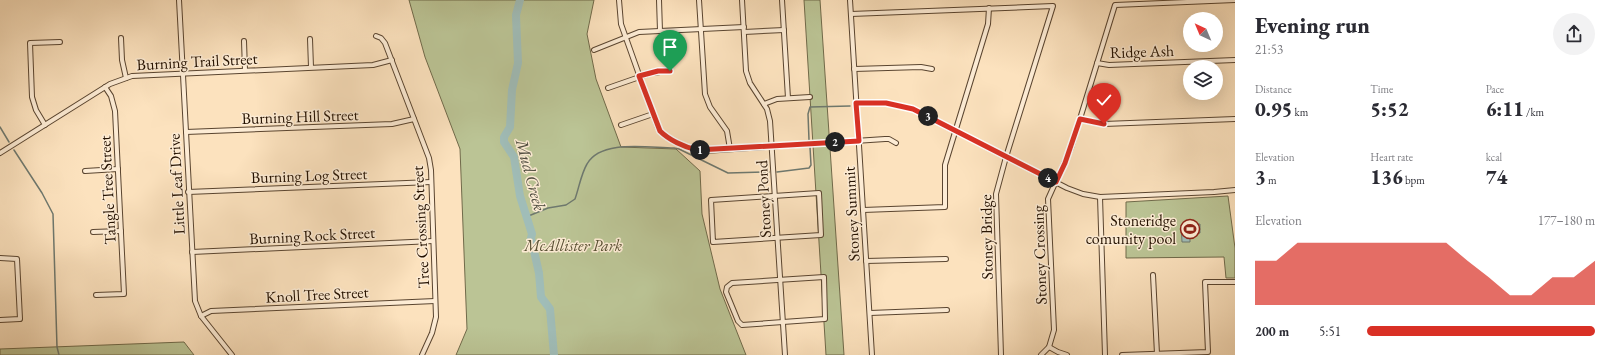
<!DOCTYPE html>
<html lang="en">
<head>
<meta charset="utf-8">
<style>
  :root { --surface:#fff; --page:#f2f2f3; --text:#2b2b33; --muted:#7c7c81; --accent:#d93025 }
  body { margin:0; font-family:"EB Garamond",serif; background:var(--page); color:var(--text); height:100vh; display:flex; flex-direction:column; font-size:15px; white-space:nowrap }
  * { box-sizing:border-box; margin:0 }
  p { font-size:13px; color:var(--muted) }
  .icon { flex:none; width:22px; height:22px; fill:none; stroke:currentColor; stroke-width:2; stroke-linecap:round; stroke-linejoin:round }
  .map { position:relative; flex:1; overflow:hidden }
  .details { display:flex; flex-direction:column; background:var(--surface); width:380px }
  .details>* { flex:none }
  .needle { width:26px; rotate:316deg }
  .controls { position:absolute; left:1183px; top:12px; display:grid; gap:8px }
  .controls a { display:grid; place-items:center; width:40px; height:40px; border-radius:50%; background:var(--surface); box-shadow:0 4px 16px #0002; font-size:20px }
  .pin { position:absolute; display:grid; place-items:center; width:34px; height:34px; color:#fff; margin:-41px -17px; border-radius:50% 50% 50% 0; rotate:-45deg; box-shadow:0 0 4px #0007 }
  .pin .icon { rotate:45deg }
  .km { position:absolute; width:20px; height:20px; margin:-10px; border-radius:50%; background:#222; color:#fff; font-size:11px; line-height:20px; text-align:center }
  .round { display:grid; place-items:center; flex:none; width:42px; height:42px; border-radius:21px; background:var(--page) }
  .overview { display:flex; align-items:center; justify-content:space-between; height:68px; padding:0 20px }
  h1 { font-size:22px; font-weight:800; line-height:30px }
  .metrics { display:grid; grid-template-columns:repeat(3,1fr); gap:6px; height:68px; padding:4px 20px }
  .metrics div { display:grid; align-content:center }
  .metrics b { font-size:20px; font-weight:800 }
  .metrics small { font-size:11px; font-weight:400 }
  .metrics p { font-size:11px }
  .chart { height:112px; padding:8px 20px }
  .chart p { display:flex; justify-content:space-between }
  .chart svg { width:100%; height:72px; margin-top:4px; fill:var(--accent); opacity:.7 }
  ul { padding:0 20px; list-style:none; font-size:13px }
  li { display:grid; grid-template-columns:64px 48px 1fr; align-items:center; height:30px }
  li i { height:10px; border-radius:5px; background:var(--accent) }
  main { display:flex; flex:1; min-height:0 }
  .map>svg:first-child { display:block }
</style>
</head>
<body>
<main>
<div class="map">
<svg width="1235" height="355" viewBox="0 0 1235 355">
  <rect width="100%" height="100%" fill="#fce2be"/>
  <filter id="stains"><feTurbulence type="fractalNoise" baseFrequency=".005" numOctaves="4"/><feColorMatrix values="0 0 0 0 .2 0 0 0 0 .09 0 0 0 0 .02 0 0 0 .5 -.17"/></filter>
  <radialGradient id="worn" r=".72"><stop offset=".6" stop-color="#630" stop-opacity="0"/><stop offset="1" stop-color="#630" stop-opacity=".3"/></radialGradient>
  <g fill="#bbc495" stroke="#706a4a">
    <path d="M409,0H594L587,34L596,79L621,147L676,149L700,171L702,214L720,289L746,355H456L467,329L460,149L425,57Z"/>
    <path d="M804,0H820L844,355H826Z"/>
    <path d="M1228,196L1235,248V278H1226L1224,257L1126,258V202Z"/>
    <path d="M184,342L194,355H0V349Z"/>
  </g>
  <path fill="#a0bdb8" stroke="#6e786e" d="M1200,224V233L1190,234V242H1182L1181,225Z"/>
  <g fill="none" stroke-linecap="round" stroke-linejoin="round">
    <g stroke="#6e786e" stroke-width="1.5">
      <path d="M0,127L9,142"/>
      <path d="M809,140L808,114L810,107L850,106"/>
      <path d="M14,150L42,193L53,214L57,347L59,355"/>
      <path d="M777,172L809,168L811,165L810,147"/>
      <path d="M526,217L548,208L566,205L575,199C579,188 581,174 587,164C601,139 649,148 674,148L679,149L728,173L769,172"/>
    </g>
    <path stroke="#a0bdb8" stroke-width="8" d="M520,0L516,15L518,63L512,90L510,127L504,137V142L514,157L520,196L532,234L531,238L539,273L541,297L550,309L554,355"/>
    <defs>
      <g id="minor">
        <path d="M179,0L195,301L201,316L232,355"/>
        <path d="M619,0L621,24L658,128C667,142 689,149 705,151L885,139H889L896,143"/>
        <path d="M659,0L660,31"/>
        <path d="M699,0L705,94L710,107L727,131L730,149"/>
        <path d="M742,0L746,71L750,83L767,109L770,121L785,355"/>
        <path d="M782,0L788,98"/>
        <path d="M850,0L872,355"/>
        <path d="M851,14L1053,6L1006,157L996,194L1001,355"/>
        <path d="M744,32L784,30"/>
        <path d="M376,36L381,38L385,43L429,158L431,170L436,317L432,333L422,355"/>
        <path d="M121,38L122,60L126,78"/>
        <path d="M310,39L311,67"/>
        <path d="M244,41L245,70"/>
        <path d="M594,50L639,32L744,27"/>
        <path d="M1097,63L1109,65L1235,60"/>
        <path d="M854,69L921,67L932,69"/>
        <path d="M608,88L651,73L670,71"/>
        <path d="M856,103H886L913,109L1067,188L1083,194L1100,197L1214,192L1235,190"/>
        <path d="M764,104L777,99L810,97"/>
        <path d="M1080,119L1104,124L1235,119"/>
        <path d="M45,125L36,110L32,97L30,43L60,42"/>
        <path d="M621,125L653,114"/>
        <path d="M186,132L392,124L414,119"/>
        <path d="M0,153L110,84L132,76L373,65L392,60"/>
        <path d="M85,171L118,169"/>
        <path d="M188,192L431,182"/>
        <path d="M819,193L821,235L713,242L711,200Z"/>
        <path d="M1100,197L1105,355"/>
        <path d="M863,210L945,207V165L988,24L989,8"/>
        <path d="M93,232L121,231"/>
        <path d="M192,252L433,241"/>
        <path d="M0,258L17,259L20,319L0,320"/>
        <path d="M866,261L946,259"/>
        <path d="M1153,275L1157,354"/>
        <path d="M824,277L825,319L742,325L738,321L726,292L727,287L732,283Z"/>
        <path d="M96,295L124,294L115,111L111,96L105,87"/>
        <path d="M870,313L947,310"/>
        <path d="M201,316L211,311L435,301"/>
        <path d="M1049,347L1058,352L1067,355"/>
        <path d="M1041,355L1049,347L1054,330L1048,199L1071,148L1115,5L1235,0"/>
        <path d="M1122,355L1208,352L1205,282H1235"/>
      </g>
    </defs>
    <use href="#minor" stroke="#5a4530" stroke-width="6"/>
    <use href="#minor" stroke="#fdecd5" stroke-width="4"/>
  </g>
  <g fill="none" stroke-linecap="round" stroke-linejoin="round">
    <defs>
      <path id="route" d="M670,71H658L639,76L660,131C669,140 684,147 697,150L859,141L856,103H886L913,109L1056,182L1065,163L1080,119L1104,124"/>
    </defs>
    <use href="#route" stroke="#fff" stroke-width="8"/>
    <use href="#route" stroke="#d93025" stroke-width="5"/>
  </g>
  <defs>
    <symbol id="stadium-ring" viewBox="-11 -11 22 22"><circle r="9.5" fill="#fdecd5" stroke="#8f2418" stroke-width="1.5"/><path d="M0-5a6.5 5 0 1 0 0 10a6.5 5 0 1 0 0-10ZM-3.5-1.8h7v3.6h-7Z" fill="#8f2418"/></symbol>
  </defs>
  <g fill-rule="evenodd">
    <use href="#stadium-ring" x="1179" y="218" width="22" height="22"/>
  </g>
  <g text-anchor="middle" stroke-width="3" stroke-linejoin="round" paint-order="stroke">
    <g font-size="16" fill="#241100" stroke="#fdecd5">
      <text transform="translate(1142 51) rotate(-2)" y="6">Ridge Ash</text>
      <text transform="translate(197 61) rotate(-3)" y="6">Burning Trail Street</text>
      <text transform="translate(300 116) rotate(-2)" y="6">Burning Hill Street</text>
      <text transform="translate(309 175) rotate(-2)" y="6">Burning Log Street</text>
      <text transform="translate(176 184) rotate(-93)" y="6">Little Leaf Drive</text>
      <text transform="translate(107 190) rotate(-93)" y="6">Tangle Tree Street</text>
      <text transform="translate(763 199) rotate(-93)" y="6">Stoney Pond</text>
      <text transform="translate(851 214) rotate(-93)" y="6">Stoney Summit</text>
      <text transform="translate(420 227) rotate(-93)" y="6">Tree Crossing Street</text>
      <text transform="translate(312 235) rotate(-3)" y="6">Burning Rock Street</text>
      <text transform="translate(986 237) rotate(-91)" y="6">Stoney Bridge</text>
      <text transform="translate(1039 255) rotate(-92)" y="6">Stoney Crossing</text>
      <text transform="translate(317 294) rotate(-3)" y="6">Knoll Tree Street</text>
    </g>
    <g font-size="16" fill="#241100" stroke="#fdecd5" text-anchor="end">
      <text x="1176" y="226">Stoneridge<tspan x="1176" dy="18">comunity pool</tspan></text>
    </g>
    <g font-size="16" font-style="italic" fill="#595034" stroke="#fdecd5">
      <text x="573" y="251">McAllister Park</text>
    </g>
    <g font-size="17" font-style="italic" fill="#4f4d40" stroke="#fdecd5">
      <text transform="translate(531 175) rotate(75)" y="6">Mud Creek</text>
    </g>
  </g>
  <rect width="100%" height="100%" filter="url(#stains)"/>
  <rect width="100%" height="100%" fill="url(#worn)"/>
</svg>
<div class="controls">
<a><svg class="needle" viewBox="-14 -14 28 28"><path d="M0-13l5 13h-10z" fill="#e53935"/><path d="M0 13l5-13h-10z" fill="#7c7c81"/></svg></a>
<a><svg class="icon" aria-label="layers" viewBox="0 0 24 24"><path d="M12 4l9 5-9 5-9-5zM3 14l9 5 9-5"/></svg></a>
</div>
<div class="pin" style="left:670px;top:71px;background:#1e9e55"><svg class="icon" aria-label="arrive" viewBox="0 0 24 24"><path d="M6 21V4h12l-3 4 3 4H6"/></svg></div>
<div class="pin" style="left:1104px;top:124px;background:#d93025"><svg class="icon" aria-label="check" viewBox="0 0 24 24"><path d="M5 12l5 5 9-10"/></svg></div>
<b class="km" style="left:700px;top:150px">1</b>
<b class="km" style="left:835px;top:142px">2</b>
<b class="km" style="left:928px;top:116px">3</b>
<b class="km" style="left:1048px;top:178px">4</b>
</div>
<section class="details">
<div class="overview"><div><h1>Evening run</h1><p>21:53</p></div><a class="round"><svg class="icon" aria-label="share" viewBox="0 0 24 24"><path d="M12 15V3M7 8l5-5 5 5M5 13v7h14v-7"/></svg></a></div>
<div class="metrics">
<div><p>Distance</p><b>0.95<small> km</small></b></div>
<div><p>Time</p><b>5:52</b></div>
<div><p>Pace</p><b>6:11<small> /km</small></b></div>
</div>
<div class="metrics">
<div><p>Elevation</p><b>3<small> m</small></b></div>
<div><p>Heart rate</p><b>136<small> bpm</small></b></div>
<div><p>kcal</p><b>74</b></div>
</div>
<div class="chart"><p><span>Elevation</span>177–180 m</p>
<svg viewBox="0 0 160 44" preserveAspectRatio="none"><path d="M0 44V17L10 17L20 6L30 6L40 6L50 6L60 6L70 6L80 6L90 6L100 17L110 27L120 38L130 38L140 27L150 27L160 17V44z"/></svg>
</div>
<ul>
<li><b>200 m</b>5:51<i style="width:100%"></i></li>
</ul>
</section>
</main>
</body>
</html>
